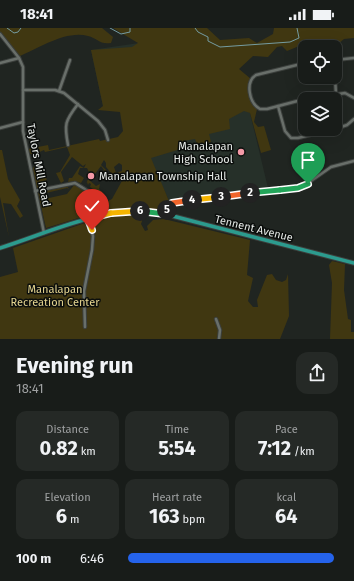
<!DOCTYPE html>
<html lang="en">
<head>
<meta charset="utf-8">
<style>
  :root { --surface:#181c19; --page:#252926; --text:#f1f3f6; --muted:#9fa1a2; --line:#363a38; --accent:#2563eb }
  body { margin:0; font-family:"Fira Sans",sans-serif; background:var(--page); color:var(--text); height:100vh; display:flex; flex-direction:column; font-size:15px; white-space:nowrap }
  * { box-sizing:border-box; margin:0 }
  p { font-size:13px; color:var(--muted) }
  .icon { flex:none; width:22px; height:22px; fill:none; stroke:currentColor; stroke-width:2; stroke-linecap:round; stroke-linejoin:round }
  .map { position:relative; height:311px; overflow:hidden }
  .panel { display:flex; flex-direction:column; background:var(--surface); flex:1 }
  .panel>* { flex:none }
  .controls { position:absolute; left:298px; top:12px; display:grid; gap:8px }
  .controls a { display:grid; place-items:center; width:44px; height:44px; border-radius:8px; background:var(--surface); box-shadow:0 4px 16px #0002,0 0 0 1px var(--line); font-size:20px }
  .pin { position:absolute; display:grid; place-items:center; width:34px; height:34px; color:#fff; margin:-41px -17px; border-radius:50% 50% 50% 0; rotate:-45deg; box-shadow:0 0 4px #0007 }
  .pin .icon { rotate:45deg }
  .km { position:absolute; width:20px; height:20px; margin:-10px; border-radius:50%; background:#222; color:#fff; font-size:11px; line-height:20px; text-align:center }
  .round { display:grid; place-items:center; flex:none; width:42px; height:42px; border-radius:12px; background:var(--page) }
  .overview { display:flex; align-items:center; justify-content:space-between; height:68px; padding:0 16px }
  h1 { font-size:22px; font-weight:700; line-height:30px }
  .metrics { display:grid; grid-template-columns:repeat(3,1fr); gap:6px; height:68px; padding:4px 16px }
  .metrics div { display:grid; align-content:center; border-radius:10px; background:var(--page); text-align:center }
  .metrics b { font-size:20px; font-weight:700 }
  .metrics small { font-size:11px; font-weight:400 }
  .metrics p { font-size:11px }
  ul { padding:0 16px; list-style:none; font-size:13px }
  li { display:grid; grid-template-columns:64px 48px 1fr; align-items:center; height:30px }
  li i { height:10px; border-radius:5px; background:var(--accent) }
  .status { display:flex; justify-content:space-between; align-items:center; height:28px; padding:0 20px; background:var(--surface); direction:ltr }
  .status svg { height:11px; fill:currentColor }
  .map>svg:first-child { display:block }
</style>
</head>
<body>
<div class="status"><b>18:41</b><svg viewBox="0 0 49 12"><path d="M0 12V9h3v3zM5 12V6h3v6zM10 12V3h3v9zM15 12V0h3v12zM26 1h20v11H26zM47 4h2v5h-2z"/></svg></div>
<div class="map">
<svg width="354" height="311" viewBox="0 0 354 311">
  <rect width="100%" height="100%" fill="#202521"/>
  <path fill="#263029" d="M139,15L250,85L268,160L169,173L128,82L103,78L91,22Z"/>
  <g fill="#403711" fill-rule="evenodd">
    <path d="M0,0H102L113,9L111,15C100,17 97,10 88,8C66,2 39,20 20,28L9,19L4,8L0,10Z"/>
    <path d="M113,0H207L220,12L249,10L257,15L273,6L274,0H354V10L344,11L338,16L334,13L309,14L287,23L282,18L277,19L268,29L253,28L239,41L251,51L249,59L257,81L254,94L258,99L264,98L271,122L261,125L250,85L244,83L229,91L230,101L209,106L211,114L198,118L195,111L183,113L184,120L151,130L169,173L162,182L119,181L88,187V182L96,174L103,171L108,173L112,171L123,151L112,146L106,139V135L104,132L101,137L107,143L103,147L102,146L104,142L101,138L95,146L90,143L89,144L87,140H84L86,136L83,138L72,129L61,144L64,153L61,155L56,145L60,144L70,127L67,119L45,124L44,122L33,127L29,125L28,121L48,117L49,122L99,111L100,113L118,109L123,103L120,84L98,82L103,78L91,22L132,19L138,15ZM119,135L122,137V143L116,145L114,139Z"/>
    <path d="M0,122H2L8,151L20,172L17,178L23,188L20,190L11,176L3,175L9,209L0,169Z"/>
    <path d="M35,138C45,138 45,145 47,153L42,160H36L32,141Z"/>
    <path d="M80,138L84,140H80L78,146L84,150L81,155L75,153L68,154L69,150H72Z"/>
    <path d="M88,151L96,158L100,156L99,161L103,165L102,168L97,171L96,163L90,159L91,156L89,155L88,157L87,154L86,156Z"/>
    <path d="M75,156L95,170L85,182V188L46,200L38,165L43,163L49,170L67,166Z"/>
    <path d="M67,158L69,161L67,160L46,165L48,162Z"/>
    <path d="M129,185L144,187L141,196L145,203L148,202L147,198L153,192L164,191L250,212L247,247L253,250L248,273L253,279H258L257,272L267,247L272,246L276,252L282,254L286,252L288,246L289,288L280,311H0V249L18,244L13,220L102,189Z"/>
    <path d="M332,233L345,236L344,262L348,291L351,292V304H354V311H330L332,255L329,237Z"/>
  </g>
  <g fill="none" stroke-linecap="round" stroke-linejoin="round">
    <g stroke="#759ca2" stroke-width="1">
      <path d="M7,0L14,5L18,4L21,0"/>
      <path d="M110,0L121,6L130,4V0"/>
      <path d="M195,0L198,4L208,9V13L220,19L290,14L299,10L297,0"/>
    </g>
    <defs>
      <g id="minor">
        <path d="M0,6L19,30L23,39V103L44,205"/>
        <path d="M335,32L354,30"/>
        <path d="M0,35L19,30"/>
        <path d="M305,35L256,47C245,54 249,75 260,81H267L305,71"/>
        <path d="M335,49L336,66"/>
        <path d="M23,62H55L64,65L98,93L105,102L108,112"/>
        <path d="M59,63L70,32"/>
        <path d="M307,71L345,65L354,70"/>
        <path d="M278,78L285,103L291,110H298L334,101"/>
        <path d="M0,100L23,94"/>
        <path d="M335,101L347,97L354,91"/>
        <path d="M68,117C64,96 65,93 78,76"/>
        <path d="M35,163L75,155L96,168V171L86,184L93,208L92,222L84,263L85,299"/>
        <path d="M165,186L168,178L173,174L298,160L308,155L331,139L354,133"/>
        <path d="M216,291L220,302L219,311"/>
      </g>
      <path id="major" d="M0,220C54,203 108,175 165,186L354,235"/>
    </defs>
    <use href="#minor" stroke="#3b3f3c" stroke-width="4.5"/>
    <use href="#major" stroke="#3b3f3c" stroke-width="5.5"/>
    <use href="#minor" stroke="#696f6a" stroke-width="2.5"/>
    <use href="#major" stroke="#2c9b8e" stroke-width="3.5"/>
  </g>
  <g fill="none" stroke-linecap="round" stroke-linejoin="round">
    <defs>
      <path id="split-1" d="M280,162L298,160L308,156"/>
      <path id="split-2" d="M250,165L280,162"/>
      <path id="split-3" d="M221,169L250,165"/>
      <path id="split-4" d="M192,172L221,169"/>
      <path id="split-5" d="M167,182L172,175L192,172"/>
      <path id="split-6" d="M140,183L165,186L167,182"/>
      <path id="split-7" d="M111,185L140,183"/>
      <path id="split-8" d="M92,202L88,191L111,185"/>
    </defs>
    <use href="#split-1" stroke="#fff" stroke-width="8"/>
    <use href="#split-2" stroke="#fff" stroke-width="8"/>
    <use href="#split-3" stroke="#fff" stroke-width="8"/>
    <use href="#split-4" stroke="#fff" stroke-width="8"/>
    <use href="#split-5" stroke="#fff" stroke-width="8"/>
    <use href="#split-6" stroke="#fff" stroke-width="8"/>
    <use href="#split-7" stroke="#fff" stroke-width="8"/>
    <use href="#split-8" stroke="#fff" stroke-width="8"/>
    <use href="#split-1" stroke="#22a559" stroke-width="5"/>
    <use href="#split-2" stroke="#22a559" stroke-width="5"/>
    <use href="#split-3" stroke="#f0652b" stroke-width="5"/>
    <use href="#split-4" stroke="#f5b400" stroke-width="5"/>
    <use href="#split-5" stroke="#f0652b" stroke-width="5"/>
    <use href="#split-6" stroke="#22a559" stroke-width="5"/>
    <use href="#split-7" stroke="#f5b400" stroke-width="5"/>
    <use href="#split-8" stroke="#f5b400" stroke-width="5"/>
  </g>
  <g fill="#f49aa7" stroke="#0b0e0c" stroke-width="1.5">
    <circle cx="241" cy="124" r="4"/>
    <circle cx="91" cy="148" r="4"/>
  </g>
  <g text-anchor="middle" stroke-width="3" stroke-linejoin="round" paint-order="stroke">
    <g font-size="11" fill="#e7ebe8" stroke="#0b0e0c" text-anchor="end">
      <text x="233" y="122">Manalapan<tspan x="233" dy="13">High School</tspan></text>
      <text x="99" y="152" text-anchor="start">Manalapan Township Hall</text>
    </g>
    <g font-size="11" fill="#e7ebe8" stroke="#0b0e0c">
      <text transform="translate(39 137) rotate(79)" y="4">Taylors Mill Road</text>
      <text transform="translate(254 200) rotate(14)" y="4">Tennent Avenue</text>
    </g>
    <g font-size="11" fill="#e4d48f" stroke="#0b0e0c">
      <text x="55" y="265">Manalapan<tspan x="55" dy="13">Recreation Center</tspan></text>
    </g>
  </g>
</svg>
<div class="controls">
<a><svg class="icon" aria-label="locate" viewBox="0 0 24 24"><circle cx="12" cy="12" r="6"/><path d="M12 2v4M12 18v4M2 12h4M18 12h4"/></svg></a>
<a><svg class="icon" aria-label="layers" viewBox="0 0 24 24"><path d="M12 4l9 5-9 5-9-5zM3 14l9 5 9-5"/></svg></a>
</div>
<div class="pin" style="left:308px;top:156px;background:#1e9e55"><svg class="icon" aria-label="arrive" viewBox="0 0 24 24"><path d="M6 21V4h12l-3 4 3 4H6"/></svg></div>
<div class="pin" style="left:92px;top:202px;background:#d93025"><svg class="icon" aria-label="check" viewBox="0 0 24 24"><path d="M5 12l5 5 9-10"/></svg></div>
<b class="km" style="left:250px;top:165px">2</b>
<b class="km" style="left:221px;top:169px">3</b>
<b class="km" style="left:192px;top:172px">4</b>
<b class="km" style="left:167px;top:182px">5</b>
<b class="km" style="left:140px;top:183px">6</b>
</div>
<section class="panel">
<div class="overview"><div><h1>Evening run</h1><p>18:41</p></div><a class="round"><svg class="icon" aria-label="share" viewBox="0 0 24 24"><path d="M12 15V3M7 8l5-5 5 5M5 13v7h14v-7"/></svg></a></div>
<div class="metrics">
<div><p>Distance</p><b>0.82<small> km</small></b></div>
<div><p>Time</p><b>5:54</b></div>
<div><p>Pace</p><b>7:12<small> /km</small></b></div>
</div>
<div class="metrics">
<div><p>Elevation</p><b>6<small> m</small></b></div>
<div><p>Heart rate</p><b>163<small> bpm</small></b></div>
<div><p>kcal</p><b>64</b></div>
</div>
<ul>
<li><b>100 m</b>6:46<i style="width:98%"></i></li>
</ul>
</section>
</body>
</html>
